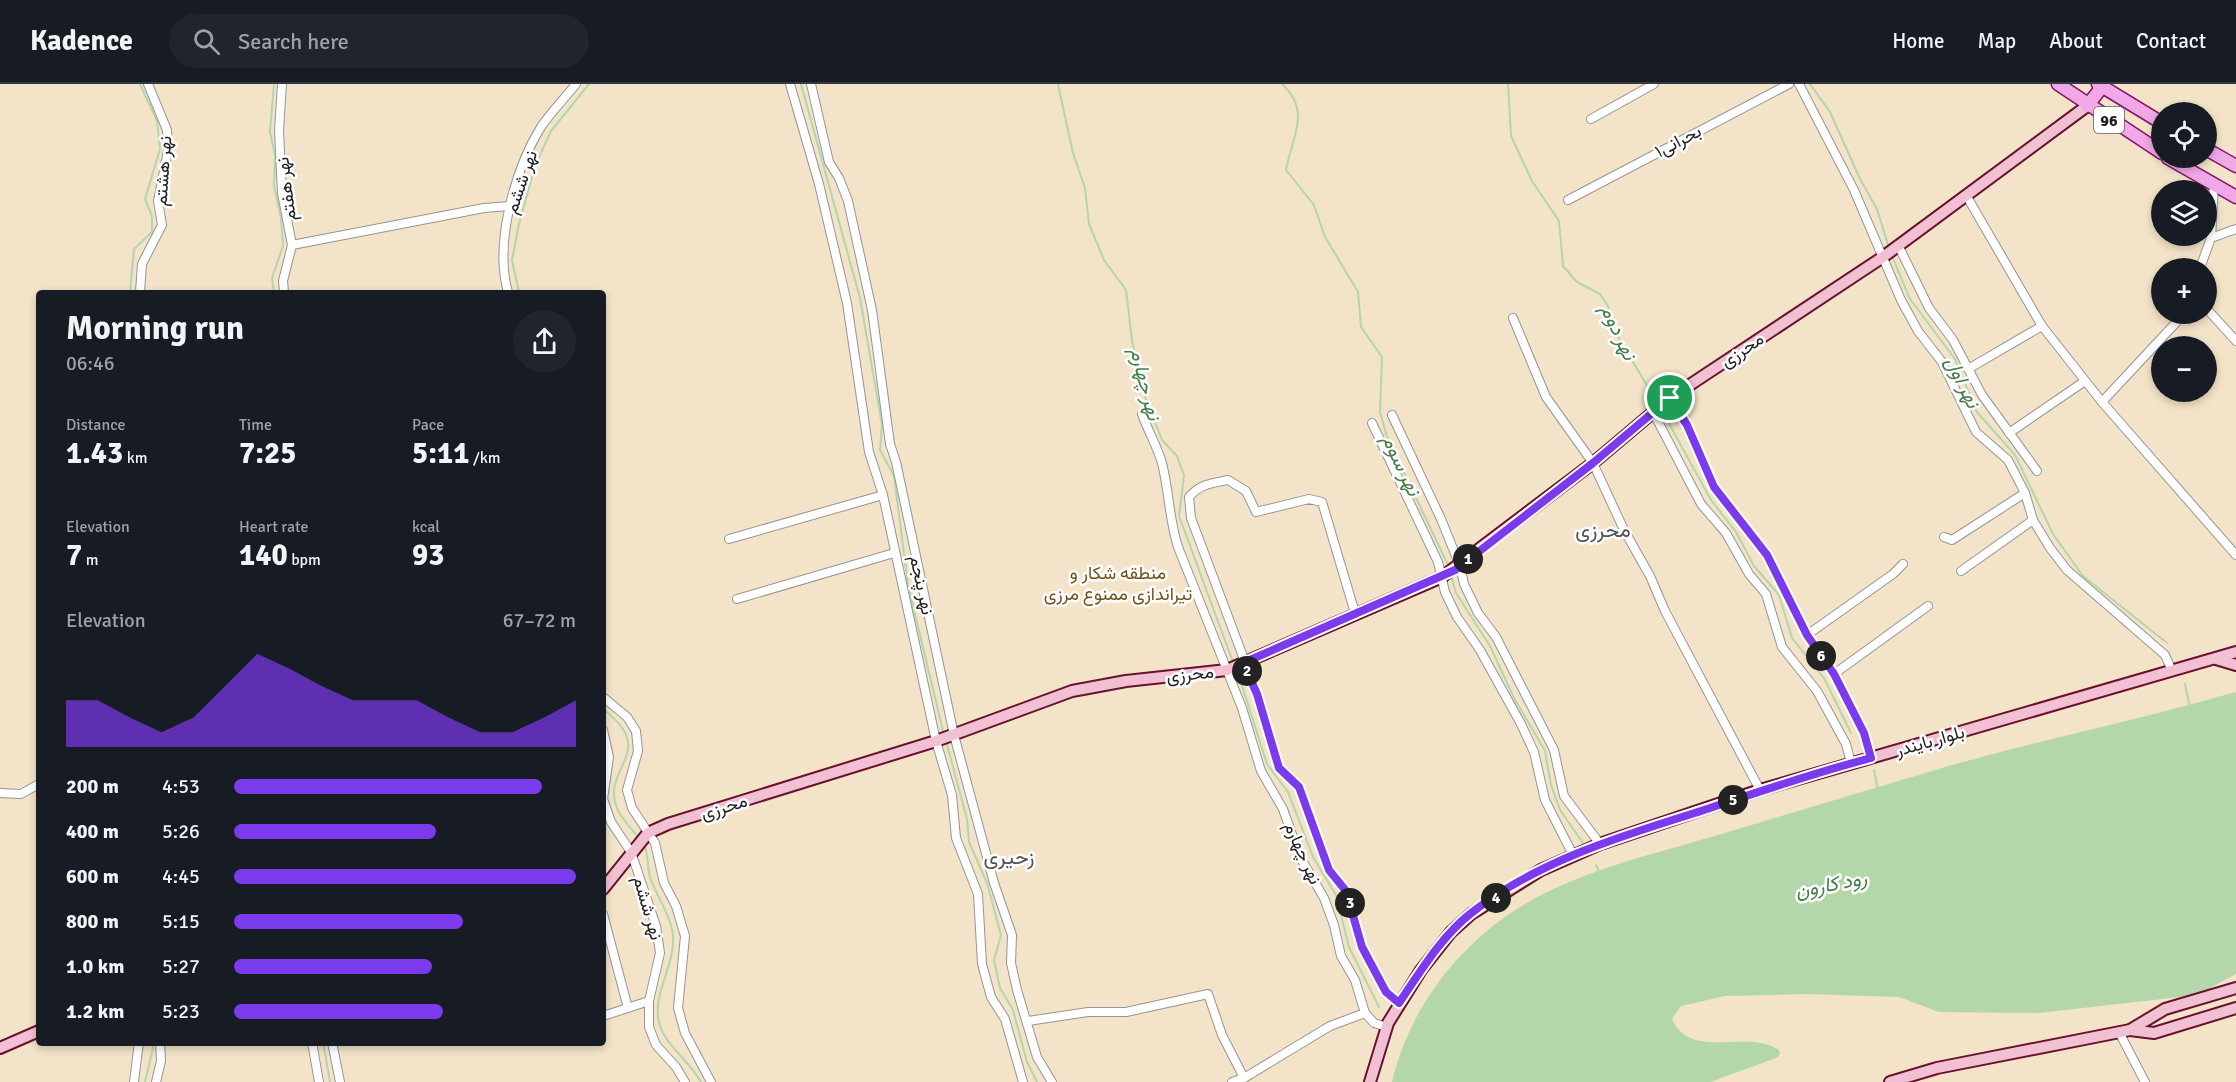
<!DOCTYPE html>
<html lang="en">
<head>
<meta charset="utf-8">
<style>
  :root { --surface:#171b24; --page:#20242c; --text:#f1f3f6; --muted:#9ea1a6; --line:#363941; --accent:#7c3aed }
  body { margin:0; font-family:Signika,Vazirmatn,sans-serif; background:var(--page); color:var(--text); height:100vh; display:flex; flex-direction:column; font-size:22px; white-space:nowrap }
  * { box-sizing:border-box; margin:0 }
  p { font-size:20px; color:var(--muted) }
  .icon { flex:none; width:33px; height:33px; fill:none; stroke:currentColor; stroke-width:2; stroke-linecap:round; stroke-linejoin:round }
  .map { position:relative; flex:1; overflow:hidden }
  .details { position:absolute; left:36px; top:206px; width:570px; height:756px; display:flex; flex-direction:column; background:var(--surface); border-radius:6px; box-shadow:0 3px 9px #0003 }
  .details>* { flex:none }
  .controls { position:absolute; left:2151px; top:18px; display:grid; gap:12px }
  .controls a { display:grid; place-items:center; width:66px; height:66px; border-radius:50%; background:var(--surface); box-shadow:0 3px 9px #0003; font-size:30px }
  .pin { position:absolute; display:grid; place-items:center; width:51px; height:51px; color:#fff; margin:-26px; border:3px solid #fff; border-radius:50%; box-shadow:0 2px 6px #0007 }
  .km { position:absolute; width:30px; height:30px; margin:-15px; border-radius:50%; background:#222; color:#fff; font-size:16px; line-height:30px; text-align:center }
  .round { display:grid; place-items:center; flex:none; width:63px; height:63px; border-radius:32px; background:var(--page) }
  .summary { display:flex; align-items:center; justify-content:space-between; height:102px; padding:0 30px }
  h1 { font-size:33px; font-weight:700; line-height:45px }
  .figures { display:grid; grid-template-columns:repeat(3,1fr); gap:9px; height:102px; padding:6px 30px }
  .figures div { display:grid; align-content:center }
  .figures b { font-size:30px; font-weight:700 }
  .figures small { font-size:16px; font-weight:400 }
  .figures p { font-size:16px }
  .chart { height:168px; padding:12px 30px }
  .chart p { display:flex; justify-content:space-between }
  .chart svg { width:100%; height:108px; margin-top:6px; fill:var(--accent); opacity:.7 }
  ul { padding:0 30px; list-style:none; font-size:20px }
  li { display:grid; grid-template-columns:96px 72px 1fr; align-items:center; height:45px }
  li i { height:15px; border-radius:8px; background:var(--accent) }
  header { display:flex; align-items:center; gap:36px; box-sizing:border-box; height:84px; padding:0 30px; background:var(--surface); border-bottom:2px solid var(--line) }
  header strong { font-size:28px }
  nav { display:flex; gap:33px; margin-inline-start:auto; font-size:21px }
  .search { width:420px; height:54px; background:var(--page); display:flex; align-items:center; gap:15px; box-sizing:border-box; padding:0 21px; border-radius:33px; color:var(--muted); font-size:22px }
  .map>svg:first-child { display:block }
</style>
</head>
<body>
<header>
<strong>Kadence</strong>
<div class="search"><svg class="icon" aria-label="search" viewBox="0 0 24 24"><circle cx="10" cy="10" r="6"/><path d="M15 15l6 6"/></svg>Search here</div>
<nav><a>Home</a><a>Map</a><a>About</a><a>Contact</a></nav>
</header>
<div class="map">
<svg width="2236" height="998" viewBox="0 0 2236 998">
  <rect width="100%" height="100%" fill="#eee6ec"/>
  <path fill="#f3e3c8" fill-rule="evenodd" d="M0,0H2236V998H0ZM2162,28H2206V74H2162ZM2162,106H2206V152H2162ZM2162,184H2206V230H2162ZM39,208H603V958H39ZM2162,262H2206V308H2162Z"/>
  <path fill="#b4d6ab" d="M2236,608V890L2208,905L2180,913L2039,929L1939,928L1899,913L1807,910L1725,912L1681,922L1672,935C1692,978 1746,944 1779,966L1780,970L1776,974L1710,998H1392C1408,931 1449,873 1505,833C1572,786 1651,772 1728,748C1802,726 1877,703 1952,681C2046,655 2142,635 2236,608Z"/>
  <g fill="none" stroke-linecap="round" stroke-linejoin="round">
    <g stroke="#b4d6ab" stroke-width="2">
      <path d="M801,0L860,214L882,341L880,366L894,392L908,501L944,651"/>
      <path d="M1058,0L1073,69L1085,104L1089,140L1104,176L1126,206L1132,256L1144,310L1162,356L1177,372L1184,391L1179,432L1233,578"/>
      <path d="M1282,0C1312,27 1292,52 1286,86L1314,121L1325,153L1358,208L1361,243L1382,273L1380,328L1387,353L1449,483"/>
      <path d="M1508,0L1511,52L1532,97L1559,137L1563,182L1577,198L1600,210L1608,222L1614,246L1658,320"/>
      <path d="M1810,0L1830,28L1860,95L1877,125L1889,164"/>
      <path d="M1892,172L1910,215L1955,275L1977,328L2015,371L2053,450L2083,492L2167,559"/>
      <path d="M130,208L134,165L152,148V132L145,115L160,65L157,37L140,0"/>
      <path d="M274,208L272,194L283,162L281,134L274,102L275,72L270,48L274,0"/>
      <path d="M519,208L512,176L519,140L535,82L551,47L589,0"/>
      <path d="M1661,325L1711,416L1736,448L1754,482L1779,511L1792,554L1824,594L1851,649"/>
      <path d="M1451,492L1456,509L1490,562L1514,614L1545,667L1551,701L1560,726L1583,759"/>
      <path d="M1237,586L1267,680L1288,708L1313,773L1336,811L1349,863L1379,923"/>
      <path d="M2185,600L2190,624"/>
      <path d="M603,625C660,668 600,684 617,724C621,735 632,745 639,754"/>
      <path d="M946,657L967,735L969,758L987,799L1001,851L994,876L1000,904L1013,926L1027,978L1037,998"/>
      <path d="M1874,686L1878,707"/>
      <path d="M644,761C649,771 647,783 650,793C656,812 672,832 673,853C675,882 652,910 659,938C664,961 690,977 701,998"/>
      <path d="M1596,781L1599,787"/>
      <path d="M323,958L330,998"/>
      <path d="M145,998L153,964L152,958"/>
    </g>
    <defs>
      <g id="street">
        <path d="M282,0L279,46L282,109L292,161L283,197L284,208"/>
        <path d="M790,0L819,100L847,219L869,368L883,411L936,657L952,711L956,754L978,810L982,880L991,913L1005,935L1023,998"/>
        <path d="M811,0L829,78L839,94L848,117L872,226L890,360L896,378L954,651L994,799L1012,851L1011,879L1017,906L1037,973L1052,998"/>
        <path d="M1799,0L1854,106L1901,216L1918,247L1942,278L1976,348L2008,376L2025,409L2033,436L2050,464L2067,486L2165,571L2172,587"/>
        <path d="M1591,35L1654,0"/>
        <path d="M1966,111L2042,242L2102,318L2236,471"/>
        <path d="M1568,116L1789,0"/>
        <path d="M2211,154L2236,145"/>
        <path d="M292,161L484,124L509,122"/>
        <path d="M1898,161L1929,224L1953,256L1982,311L2037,387"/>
        <path d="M2200,184L2211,154L2214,100"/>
        <path d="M140,208L142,180L162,141L158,117L168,67L167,46L148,0"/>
        <path d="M508,208C494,160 515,85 541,43C551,28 565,14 576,0"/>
        <path d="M2206,224L2236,257"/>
        <path d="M1513,234L1546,313L1593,379L1624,446L1650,492L1665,527L1760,706"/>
        <path d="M1968,285L2042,242"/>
        <path d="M1670,314L1687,341L1714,403L1767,471L1807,551L1834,590L1865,649L1871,674"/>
        <path d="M2102,318L2184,230"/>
        <path d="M1653,328L1701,420L1726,449L1749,490L1766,510L1782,563L1817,607L1846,660L1851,679"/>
        <path d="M1142,330C1148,347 1157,362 1162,379C1169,407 1169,435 1178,463L1242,624L1261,687L1283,725L1300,773L1324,814L1334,841L1341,872L1355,896L1365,929L1374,939L1387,943"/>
        <path d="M1392,331L1441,435L1460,482L1464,500L1478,529L1496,553L1554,666L1564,712L1600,760"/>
        <path d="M1372,339L1438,478L1445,508L1457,533L1480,566L1521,640L1534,668L1545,716L1573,771"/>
        <path d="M2009,349L2085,297"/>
        <path d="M1944,453L1952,456L2025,409"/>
        <path d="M729,455L883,411"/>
        <path d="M1961,487L2033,436"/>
        <path d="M737,515L894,469"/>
        <path d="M1355,529L1322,418L1309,415L1256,428L1246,407L1228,396C1212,399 1200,400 1189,413L1191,434L1257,610L1279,684L1299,703L1329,786L1346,807L1362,863L1386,908L1399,919"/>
        <path d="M1807,551L1893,490L1903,480"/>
        <path d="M1834,590L1928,522"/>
        <path d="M603,613L627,633L636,647L638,667L627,706L632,724L655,759L664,799L676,822L685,852L678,924L685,949L711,998"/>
        <path d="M603,646L609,673L603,715L611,738L631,768L656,842L660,869L649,917V943L656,961L676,983L685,998"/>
        <path d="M0,709L21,710L39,700"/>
        <path d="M603,830L628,924"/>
        <path d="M603,932L649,917"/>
        <path d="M1028,937L1088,928H1126L1208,910L1222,951L1244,994L1330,942L1365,929"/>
        <path d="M2119,948L2145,998"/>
        <path d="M312,958L319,998"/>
        <path d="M332,958L340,998"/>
        <path d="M134,998L139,958"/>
        <path d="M156,998L161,977L160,958"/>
        <path d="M1232,998L1244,994"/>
      </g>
      <g id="secondary">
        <path d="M2216,575L2236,581"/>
        <path d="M603,805L648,749L668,740L936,657L1072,607L1126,597L1227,586L1442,493L1593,379L1670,314L1883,173L2087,22"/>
        <path d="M2130,946L2154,949L2236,924"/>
        <path d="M0,964L39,947"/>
        <path d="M1370,998L1388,939L1421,886L1451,848L1471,830L1541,786L1600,760L1760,706L2236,568"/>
        <path d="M1890,998L1937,984L2130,946L2165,925L2236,904"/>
      </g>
      <g id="primary">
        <path d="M2058,0L2162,69"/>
        <path d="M2098,0L2162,39"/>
        <path d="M2087,22L2102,3"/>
        <path d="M2206,65L2236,82"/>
        <path d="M2168,74L2236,113"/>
      </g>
    </defs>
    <use href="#street" stroke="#959595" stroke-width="10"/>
    <use href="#secondary" stroke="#68122f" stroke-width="14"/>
    <use href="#primary" stroke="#86126b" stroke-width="15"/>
    <use href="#street" stroke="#fff" stroke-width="8"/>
    <use href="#secondary" stroke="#f2c0d3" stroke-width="10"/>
    <use href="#primary" stroke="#f0a8e7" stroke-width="12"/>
  </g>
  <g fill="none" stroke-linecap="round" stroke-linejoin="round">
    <defs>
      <path id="route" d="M1670,314L1687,341L1714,403L1767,471L1807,551L1834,590L1864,649L1871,674C1813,689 1758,708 1701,727C1621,752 1537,777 1470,830C1441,853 1420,888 1399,919L1386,908L1362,863L1346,807L1329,786L1299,703L1279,684L1257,610L1243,579L1455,486L1593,379Z"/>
    </defs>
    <use href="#route" stroke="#fff" stroke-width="12"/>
    <use href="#route" stroke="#7c3aed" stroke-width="8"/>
  </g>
  <g text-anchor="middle" stroke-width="5" stroke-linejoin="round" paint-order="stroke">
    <rect fill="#fff" stroke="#626262" stroke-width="1.5" x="2094" y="23" width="30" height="26" rx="4.5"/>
    <g font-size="16" font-weight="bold" fill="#1e1e1e">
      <text x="2109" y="42">96</text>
    </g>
    <g font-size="18" fill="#1e1e1e" stroke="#fff">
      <text transform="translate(1678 57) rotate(-28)" y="6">بحرانی۱</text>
      <text transform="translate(163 87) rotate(-86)" y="6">نهر هشتم</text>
      <text transform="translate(521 98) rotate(-71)" y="6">نهر ششم</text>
      <text transform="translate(286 105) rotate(-97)" y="6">نهر هفتم</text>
      <text transform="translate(1742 266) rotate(-34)" y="6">محرزی</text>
      <text transform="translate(922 501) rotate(78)" y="6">نهر پنجم</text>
      <text transform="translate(1190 590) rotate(-6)" y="6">محرزی</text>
      <text transform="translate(1930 657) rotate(-16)" y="6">بلوار بایندر</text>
      <text transform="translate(724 723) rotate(-17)" y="6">محرزی</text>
      <text transform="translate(1303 769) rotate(66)" y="6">نهر چهارم</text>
      <text transform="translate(648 824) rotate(74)" y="6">نهر ششم</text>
    </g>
    <g font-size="18" fill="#705119" stroke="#fff">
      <text x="1118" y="495">منطقه شکار و<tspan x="1118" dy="21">تیراندازی ممنوع مرزی</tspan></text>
    </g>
    <g font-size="20" font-style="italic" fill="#457e48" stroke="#fff">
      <text transform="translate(1619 248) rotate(65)" y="7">نهر دوم</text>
      <text transform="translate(1963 298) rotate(64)" y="7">نهر اول</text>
      <text transform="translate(1146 300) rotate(76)" y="7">نهر چهارم</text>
      <text transform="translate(1402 381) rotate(65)" y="7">نهر سوم</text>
      <text transform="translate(1831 800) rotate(-11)" y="7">رود کارون</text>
    </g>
    <g font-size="21" fill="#515151" stroke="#fff">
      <text x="1603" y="453">محرزی</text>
      <text x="1009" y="780">زحیری</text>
    </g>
  </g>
</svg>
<div class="controls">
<a><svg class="icon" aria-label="locate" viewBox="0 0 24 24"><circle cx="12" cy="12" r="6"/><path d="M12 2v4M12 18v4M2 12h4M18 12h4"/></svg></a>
<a><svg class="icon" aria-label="layers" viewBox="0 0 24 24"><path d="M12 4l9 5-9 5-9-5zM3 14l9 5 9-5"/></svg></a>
<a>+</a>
<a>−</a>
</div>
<div class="pin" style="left:1670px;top:314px;background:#1e9e55"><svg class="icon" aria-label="arrive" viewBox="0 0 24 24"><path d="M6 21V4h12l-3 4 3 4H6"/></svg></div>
<b class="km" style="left:1468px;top:475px">1</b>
<b class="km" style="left:1247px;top:587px">2</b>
<b class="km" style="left:1350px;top:819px">3</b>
<b class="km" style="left:1496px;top:814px">4</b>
<b class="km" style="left:1733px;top:716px">5</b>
<b class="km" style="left:1821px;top:572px">6</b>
<section class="details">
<div class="summary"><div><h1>Morning run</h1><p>06:46</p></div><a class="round"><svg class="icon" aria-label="share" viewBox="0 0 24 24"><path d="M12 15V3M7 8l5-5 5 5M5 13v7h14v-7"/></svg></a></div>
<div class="figures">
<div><p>Distance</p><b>1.43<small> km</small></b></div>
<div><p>Time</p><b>7:25</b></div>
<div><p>Pace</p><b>5:11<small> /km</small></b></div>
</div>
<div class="figures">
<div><p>Elevation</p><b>7<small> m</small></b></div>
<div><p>Heart rate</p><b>140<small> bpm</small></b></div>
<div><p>kcal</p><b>93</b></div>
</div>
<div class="chart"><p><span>Elevation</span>67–72 m</p>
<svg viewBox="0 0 160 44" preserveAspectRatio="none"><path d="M0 44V25L10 25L20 32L30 38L40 32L50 19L60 6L70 12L80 19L90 25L100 25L110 25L120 32L130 38L140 38L150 32L160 25V44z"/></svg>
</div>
<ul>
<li><b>200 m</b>4:53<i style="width:90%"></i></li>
<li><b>400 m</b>5:26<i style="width:59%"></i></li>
<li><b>600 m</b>4:45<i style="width:100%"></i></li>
<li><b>800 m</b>5:15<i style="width:67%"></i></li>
<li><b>1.0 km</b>5:27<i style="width:58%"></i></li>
<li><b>1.2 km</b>5:23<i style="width:61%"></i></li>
</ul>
</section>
</div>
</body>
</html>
